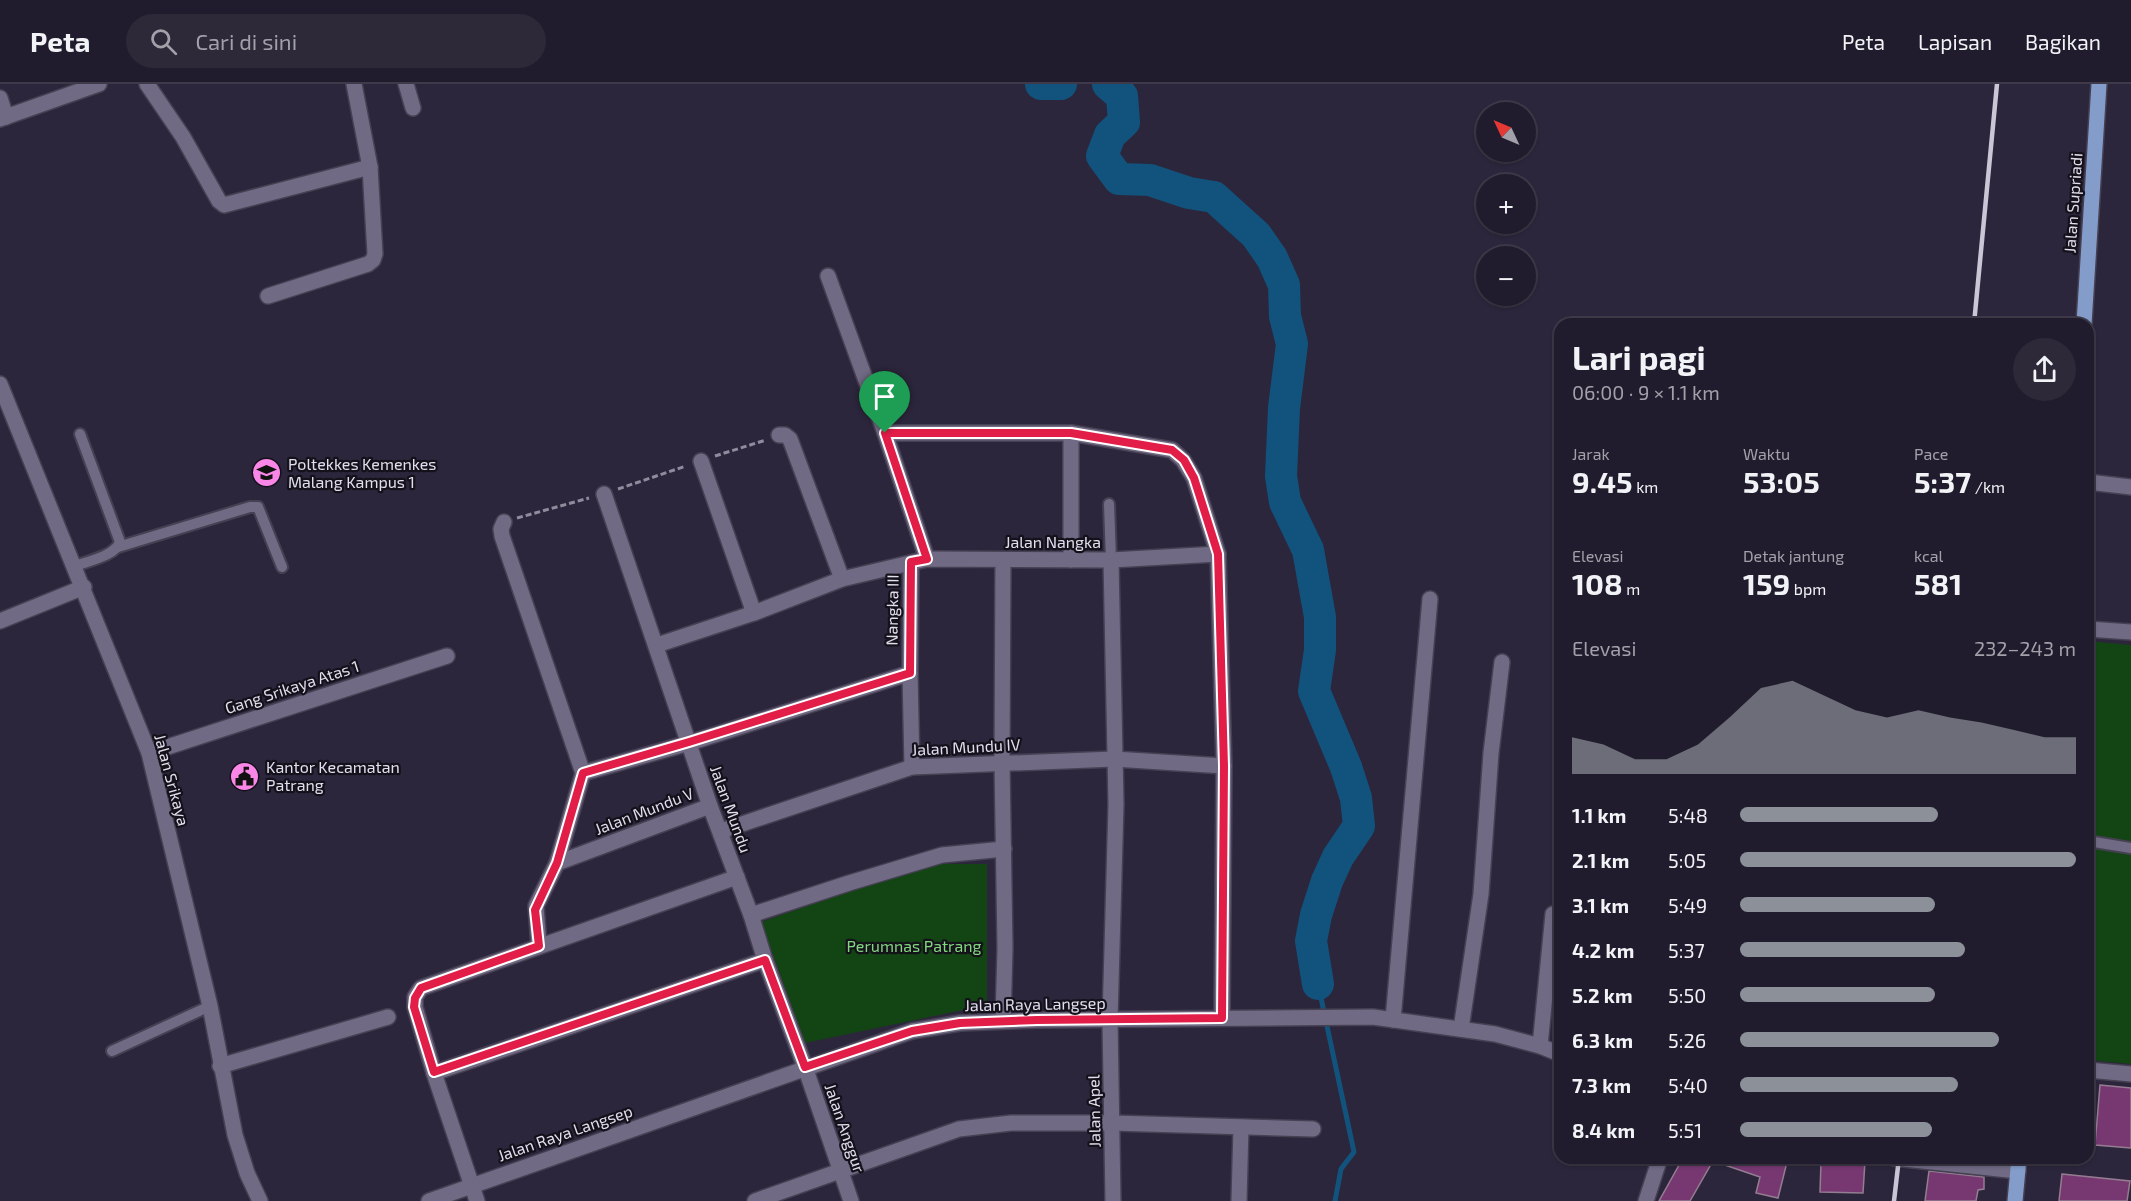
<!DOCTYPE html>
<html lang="id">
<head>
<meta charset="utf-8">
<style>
  :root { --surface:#211c2d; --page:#2d2939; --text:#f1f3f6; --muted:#a2a1aa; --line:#3e3a49; --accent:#8c9099 }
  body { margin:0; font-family:"Exo 2",sans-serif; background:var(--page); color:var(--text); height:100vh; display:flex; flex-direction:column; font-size:22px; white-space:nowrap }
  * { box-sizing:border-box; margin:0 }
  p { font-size:20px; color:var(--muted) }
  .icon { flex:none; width:33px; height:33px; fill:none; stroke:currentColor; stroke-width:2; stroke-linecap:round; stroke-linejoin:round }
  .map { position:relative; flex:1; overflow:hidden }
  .panel { position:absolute; left:1554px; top:234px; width:540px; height:846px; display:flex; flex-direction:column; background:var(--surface); border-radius:18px; box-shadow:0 2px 4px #0004,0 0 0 2px var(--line) }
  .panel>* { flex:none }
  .needle { width:39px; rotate:314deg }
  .controls { position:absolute; left:1476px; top:18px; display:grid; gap:12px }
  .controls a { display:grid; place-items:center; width:60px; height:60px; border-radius:50%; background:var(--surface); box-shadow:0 2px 4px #0004,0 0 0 2px var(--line); font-size:30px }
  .pin { position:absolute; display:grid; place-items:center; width:51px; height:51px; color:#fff; margin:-62px -26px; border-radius:50% 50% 50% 0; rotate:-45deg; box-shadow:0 0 6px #0007 }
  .pin .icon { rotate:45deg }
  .round { display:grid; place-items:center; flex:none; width:63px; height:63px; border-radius:32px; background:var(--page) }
  .overview { display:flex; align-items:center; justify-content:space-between; height:102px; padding:0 18px }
  h1 { font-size:33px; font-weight:700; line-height:45px }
  .metrics { display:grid; grid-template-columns:repeat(3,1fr); gap:9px; height:102px; padding:6px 18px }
  .metrics div { display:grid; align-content:center }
  .metrics b { font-size:30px; font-weight:700 }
  .metrics small { font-size:16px; font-weight:400 }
  .metrics p { font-size:16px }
  .chart { height:168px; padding:12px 18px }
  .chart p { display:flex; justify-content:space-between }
  .chart svg { width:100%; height:108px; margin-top:6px; fill:var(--accent); opacity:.7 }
  ul { padding:0 18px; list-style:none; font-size:20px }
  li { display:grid; grid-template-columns:96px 72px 1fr; align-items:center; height:45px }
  li i { height:15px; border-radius:8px; background:var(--accent) }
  header { display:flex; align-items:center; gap:36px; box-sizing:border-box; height:84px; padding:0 30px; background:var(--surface); border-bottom:2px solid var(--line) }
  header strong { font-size:28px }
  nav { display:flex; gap:33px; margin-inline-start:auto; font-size:21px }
  .search { width:420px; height:54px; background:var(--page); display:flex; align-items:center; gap:15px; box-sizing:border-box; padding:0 21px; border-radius:33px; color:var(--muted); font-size:22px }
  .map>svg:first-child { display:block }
</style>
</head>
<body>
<header>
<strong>Peta</strong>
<div class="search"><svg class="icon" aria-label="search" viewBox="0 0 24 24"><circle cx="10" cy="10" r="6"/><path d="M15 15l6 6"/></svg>Cari di sini</div>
<nav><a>Peta</a><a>Lapisan</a><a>Bagikan</a></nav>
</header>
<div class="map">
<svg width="2131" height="1117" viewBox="0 0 2131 1117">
  <rect width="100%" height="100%" fill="#2c263c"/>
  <g fill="#134413">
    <path d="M2088,557L2131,561V980L2088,976Z"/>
    <path d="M927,780H987V921L805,959L761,838Z"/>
  </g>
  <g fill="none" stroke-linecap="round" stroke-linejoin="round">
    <path stroke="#12537d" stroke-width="5" d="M1318,900L1354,1068L1341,1085L1335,1117"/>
    <g stroke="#12537d" stroke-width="32">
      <path d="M1041,0H1061"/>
      <path d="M1108,0L1122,12L1124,38L1110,51L1102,72L1119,95L1150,96L1189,109L1214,113L1256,151L1272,174L1284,201L1285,232L1292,260L1284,324L1281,392L1285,418L1308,466L1320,533V566L1314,607L1346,683L1356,714L1359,742L1338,773L1327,797L1316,831L1311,857L1318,900"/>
    </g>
  </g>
  <g fill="#773872" stroke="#947d91" stroke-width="1.5">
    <path d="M2100,1001L2131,1004V1064L2095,1061Z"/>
    <path d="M1683,1074H1770L1787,1078L1778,1114L1756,1109L1760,1093L1713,1077L1690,1117H1659Z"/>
    <path d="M1849,1076L1865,1077L1863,1109L1820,1108L1821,1078L1849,1079Z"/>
    <path d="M1929,1087L1984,1093V1105L1978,1106L1976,1117H1925Z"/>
    <path d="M2062,1090L2130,1097L2127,1117H2059Z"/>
  </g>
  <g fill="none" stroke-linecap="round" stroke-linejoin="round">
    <defs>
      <g id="lane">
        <path d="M1109,420L1111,476"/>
        <path d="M118,463L250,423H258L282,483"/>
        <path d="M75,482C88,477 115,472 120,458L80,350"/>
        <path d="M2088,757L2131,764"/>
        <path d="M112,967L210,922"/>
      </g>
      <g id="street">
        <path d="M147,0L183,53L219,117L224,121L370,83"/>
        <path d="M406,0L413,24"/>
        <path d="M0,14L6,33"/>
        <path d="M0,35L99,0"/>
        <path d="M828,192L885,349L927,475"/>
        <path d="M268,212L368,180L373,176L375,170L370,83L354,0"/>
        <path d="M0,300L149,669L210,922L235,1051L247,1089L260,1117"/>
        <path d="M885,349H1071L1172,366L1183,376L1194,394L1218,470L1224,682L1222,934"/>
        <path d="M779,351H785L790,355L842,495"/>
        <path d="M701,377L754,529"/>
        <path d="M2088,398L2131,403"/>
        <path d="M604,410L710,722L751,831L765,876L805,983L851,1117"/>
        <path d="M504,438L501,445L502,452L583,689L689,659L910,589"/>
        <path d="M1071,476V349"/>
        <path d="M1111,476L1218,470"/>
        <path d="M911,479L910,589L912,683"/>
        <path d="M0,537L84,503"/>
        <path d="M2088,545L2131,548"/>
        <path d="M657,561L754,529L842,495L927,475L1111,476L1116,720L1110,936L1113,1117"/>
        <path d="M149,669L447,572"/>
        <path d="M721,747L912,683L1114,675L1224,682"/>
        <path d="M557,779L710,722"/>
        <path d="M751,831L849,799L942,771L1004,765"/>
        <path d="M539,862L536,822L557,779L583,689"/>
        <path d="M1393,936L1430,515"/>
        <path d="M1003,937L1005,864L1002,678L1003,476"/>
        <path d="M1461,945L1481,810L1491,669L1502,578"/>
        <path d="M1540,962L1553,830"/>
        <path d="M220,982L388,933"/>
        <path d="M2088,986L2131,990"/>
        <path d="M434,989L415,923V913L421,904L737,793"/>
        <path d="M1894,1074L2018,1087"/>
        <path d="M429,1117L912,947L960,939L1037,936L1373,933L1495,950L1540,962L1560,970"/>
        <path d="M477,1117L434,989L765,876"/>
        <path d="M755,1117L959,1045L1011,1039H1113L1313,1045"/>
        <path d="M1239,1117L1241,1043"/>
        <path d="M1646,1117L1660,1074"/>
      </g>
      <g id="primary">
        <path d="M2084,240L2099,0"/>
        <path d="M2015,1117L2019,1074"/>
      </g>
    </defs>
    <use href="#lane" stroke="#464053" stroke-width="14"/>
    <use href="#street" stroke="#464053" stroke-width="18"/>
    <use href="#primary" stroke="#464053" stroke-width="18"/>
    <g stroke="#908b9d" stroke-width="3" stroke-dasharray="6 3" stroke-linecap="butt">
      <path d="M715,372L766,356"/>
      <path d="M618,405L686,382"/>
      <path d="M517,434L589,414"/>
    </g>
    <use href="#lane" stroke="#716a84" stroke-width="10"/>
    <use href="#street" stroke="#716a84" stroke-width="15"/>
    <use href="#primary" stroke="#839cc9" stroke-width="15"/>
    <g stroke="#cac6d6" stroke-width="4.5">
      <path d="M1974,240L1997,0"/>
      <path d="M1894,1117L1899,1074"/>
    </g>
  </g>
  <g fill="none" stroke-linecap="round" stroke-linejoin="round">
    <defs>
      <path id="route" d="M885,349H1071L1172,366L1184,376L1194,394L1218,470L1224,682L1222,934L1037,936L960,939L912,947L805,983L765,876L434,988L414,923L415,914L421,904L539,862L535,826L557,779L583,689L689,658L910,589L911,478L927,475Z"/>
    </defs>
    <use href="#route" stroke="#fff" stroke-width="12"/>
    <use href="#route" stroke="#e11d48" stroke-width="8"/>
  </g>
  <defs>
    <symbol id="university-disc" viewBox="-11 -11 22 22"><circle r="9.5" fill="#fa87e8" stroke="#14111b"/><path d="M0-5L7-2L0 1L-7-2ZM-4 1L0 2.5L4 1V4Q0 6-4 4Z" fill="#111"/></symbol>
    <symbol id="civic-disc" viewBox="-11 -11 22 22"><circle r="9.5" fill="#fa87e8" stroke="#14111b"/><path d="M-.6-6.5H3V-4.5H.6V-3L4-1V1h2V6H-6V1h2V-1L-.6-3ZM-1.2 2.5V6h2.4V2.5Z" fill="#111"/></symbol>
  </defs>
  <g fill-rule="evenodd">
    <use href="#university-disc" x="250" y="372" width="33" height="33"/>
    <use href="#civic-disc" x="228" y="676" width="33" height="33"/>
  </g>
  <g text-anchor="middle" stroke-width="4.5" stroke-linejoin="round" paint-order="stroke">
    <g font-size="16" fill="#e2deed" stroke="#14111b">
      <text transform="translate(2073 119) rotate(-86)" y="6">Jalan Supriadi</text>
      <text x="1053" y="464">Jalan Nangka</text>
      <text transform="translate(892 526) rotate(-89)" y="6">Nangka III</text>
      <text transform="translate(292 603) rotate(-18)" y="6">Gang Srikaya Atas 1</text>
      <text transform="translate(966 663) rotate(-3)" y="6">Jalan Mundu IV</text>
      <text transform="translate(172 696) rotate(75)" y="6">Jalan Srikaya</text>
      <text transform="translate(731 725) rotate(70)" y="6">Jalan Mundu</text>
      <text transform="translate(644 727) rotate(-21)" y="6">Jalan Mundu V</text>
      <text transform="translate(1035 920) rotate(-1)" y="6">Jalan Raya Langsep</text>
      <text transform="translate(1094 1027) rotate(-91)" y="6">Jalan Apel</text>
      <text transform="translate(845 1044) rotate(71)" y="6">Jalan Anggur</text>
      <text transform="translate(565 1049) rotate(-19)" y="6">Jalan Raya Langsep</text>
    </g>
    <g font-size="16" fill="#e2deed" stroke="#14111b" text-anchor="start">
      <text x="288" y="386">Poltekkes Kemenkes<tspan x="288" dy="18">Malang Kampus 1</tspan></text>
      <text x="266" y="689">Kantor Kecamatan<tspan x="266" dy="18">Patrang</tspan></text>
    </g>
    <g font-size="16" fill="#82d77f" stroke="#14111b">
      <text x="914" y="868">Perumnas Patrang</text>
    </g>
  </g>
</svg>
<div class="controls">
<a><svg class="needle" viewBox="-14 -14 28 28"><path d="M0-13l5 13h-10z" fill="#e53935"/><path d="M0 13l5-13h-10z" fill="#a2a1aa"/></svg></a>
<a>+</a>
<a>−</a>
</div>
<div class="pin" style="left:885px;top:349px;background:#1e9e55"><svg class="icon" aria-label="arrive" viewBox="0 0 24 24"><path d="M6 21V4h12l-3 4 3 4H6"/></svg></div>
<section class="panel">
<div class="overview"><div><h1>Lari pagi</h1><p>06:00 · 9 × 1.1 km</p></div><a class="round"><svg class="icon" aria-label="share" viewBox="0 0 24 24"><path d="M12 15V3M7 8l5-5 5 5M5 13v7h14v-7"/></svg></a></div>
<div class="metrics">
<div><p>Jarak</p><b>9.45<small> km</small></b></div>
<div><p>Waktu</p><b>53:05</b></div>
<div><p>Pace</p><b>5:37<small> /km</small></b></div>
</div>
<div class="metrics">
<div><p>Elevasi</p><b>108<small> m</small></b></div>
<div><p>Detak jantung</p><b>159<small> bpm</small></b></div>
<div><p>kcal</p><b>581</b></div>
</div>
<div class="chart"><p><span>Elevasi</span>232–243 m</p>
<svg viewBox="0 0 160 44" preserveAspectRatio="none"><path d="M0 44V29L10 32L20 38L30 38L40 32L50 21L60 9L70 6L80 12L90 18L100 21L110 18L120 21L130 23L140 26L150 29L160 29V44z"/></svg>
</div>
<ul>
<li><b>1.1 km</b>5:48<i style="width:59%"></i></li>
<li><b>2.1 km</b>5:05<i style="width:100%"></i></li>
<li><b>3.1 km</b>5:49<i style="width:58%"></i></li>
<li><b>4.2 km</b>5:37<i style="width:67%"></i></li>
<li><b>5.2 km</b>5:50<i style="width:58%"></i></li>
<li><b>6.3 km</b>5:26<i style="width:77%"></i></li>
<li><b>7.3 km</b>5:40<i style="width:65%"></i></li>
<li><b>8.4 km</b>5:51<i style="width:57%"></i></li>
</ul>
</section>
</div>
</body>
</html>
